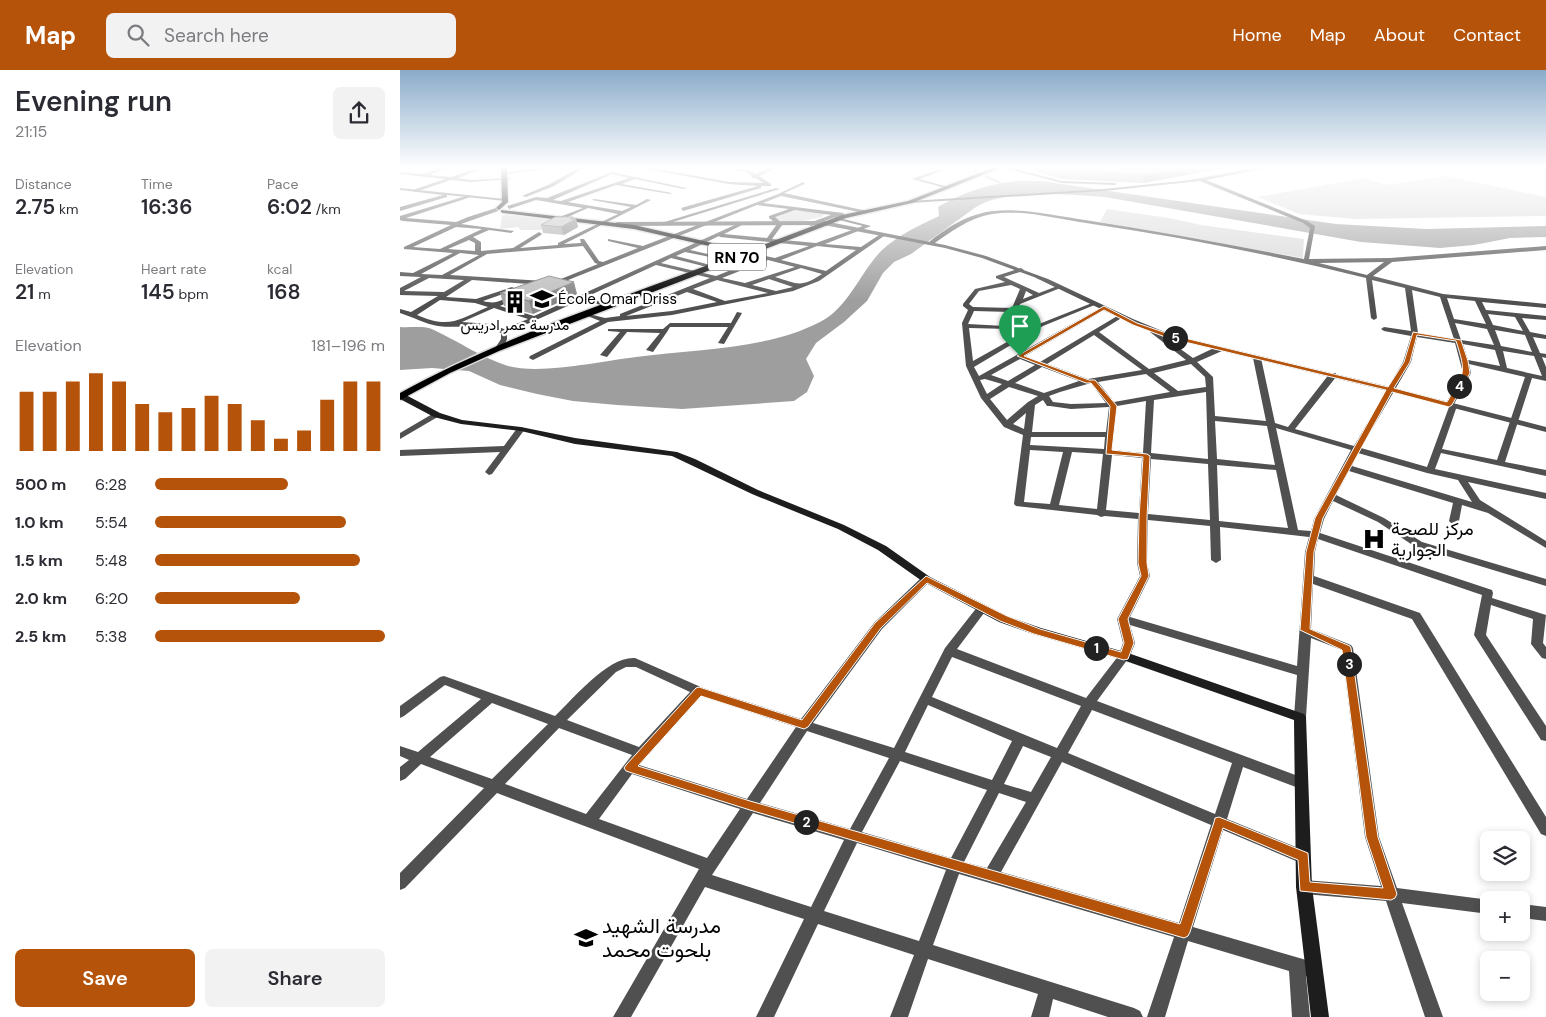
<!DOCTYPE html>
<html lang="en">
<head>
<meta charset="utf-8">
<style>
  :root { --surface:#fff; --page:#f2f2f3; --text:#2b2b33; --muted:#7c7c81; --accent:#b45309 }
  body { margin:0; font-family:"DM Sans",Vazirmatn,sans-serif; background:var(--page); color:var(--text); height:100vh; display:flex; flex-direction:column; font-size:19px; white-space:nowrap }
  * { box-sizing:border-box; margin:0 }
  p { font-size:16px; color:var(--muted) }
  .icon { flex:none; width:28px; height:28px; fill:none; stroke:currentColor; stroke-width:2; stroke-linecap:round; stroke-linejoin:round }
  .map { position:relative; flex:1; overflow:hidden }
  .sheet { display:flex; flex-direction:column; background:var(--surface); width:400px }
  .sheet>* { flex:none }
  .controls { position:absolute; left:1080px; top:761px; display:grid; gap:10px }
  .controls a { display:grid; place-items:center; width:50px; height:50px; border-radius:8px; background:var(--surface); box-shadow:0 2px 8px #0003; font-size:25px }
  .pin { position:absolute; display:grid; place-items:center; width:42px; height:42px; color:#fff; margin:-51px -21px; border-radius:50% 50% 50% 0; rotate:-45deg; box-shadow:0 0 5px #0007 }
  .pin .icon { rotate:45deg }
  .km { position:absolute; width:25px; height:25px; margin:-12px; border-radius:50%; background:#222; color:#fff; font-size:14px; line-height:25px; text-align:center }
  .round { display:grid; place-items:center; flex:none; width:52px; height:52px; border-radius:8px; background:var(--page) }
  .head { display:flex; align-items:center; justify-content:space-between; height:85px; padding:0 15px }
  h1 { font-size:28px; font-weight:600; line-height:38px }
  .figures { display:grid; grid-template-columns:repeat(3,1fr); gap:8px; height:85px; padding:5px 15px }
  .figures div { display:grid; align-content:center }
  .figures b { font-size:21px; font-weight:600 }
  .figures small { font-size:14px; font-weight:400 }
  .figures p { font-size:14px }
  .chart { height:140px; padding:10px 15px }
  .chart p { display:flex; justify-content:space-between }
  .chart svg { width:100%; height:90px; margin-top:5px; stroke:var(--accent); stroke-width:6 }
  .cta { display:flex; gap:10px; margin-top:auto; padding:10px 15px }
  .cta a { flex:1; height:58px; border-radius:8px; background:var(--accent); color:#fff; font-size:20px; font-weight:600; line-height:58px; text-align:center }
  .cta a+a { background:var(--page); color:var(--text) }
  ul { padding:0 15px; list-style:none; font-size:16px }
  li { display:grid; grid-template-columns:80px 60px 1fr; align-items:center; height:38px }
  li i { height:12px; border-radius:6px; background:var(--accent) }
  header { display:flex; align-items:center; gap:30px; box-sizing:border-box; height:70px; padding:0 25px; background:var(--accent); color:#fff }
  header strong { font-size:24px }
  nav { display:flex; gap:28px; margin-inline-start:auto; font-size:18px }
  .search { width:350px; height:45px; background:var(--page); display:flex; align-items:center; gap:12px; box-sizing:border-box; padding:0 18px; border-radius:8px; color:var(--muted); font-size:19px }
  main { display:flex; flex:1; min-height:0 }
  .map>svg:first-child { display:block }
</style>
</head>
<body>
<header>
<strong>Map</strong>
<div class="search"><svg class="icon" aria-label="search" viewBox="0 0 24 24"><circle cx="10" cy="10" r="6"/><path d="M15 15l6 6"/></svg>Search here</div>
<nav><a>Home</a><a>Map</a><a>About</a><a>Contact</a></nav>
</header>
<main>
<section class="sheet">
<div class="head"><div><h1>Evening run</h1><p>21:15</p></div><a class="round"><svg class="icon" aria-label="share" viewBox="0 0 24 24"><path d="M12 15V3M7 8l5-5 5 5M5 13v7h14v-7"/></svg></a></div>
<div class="figures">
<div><p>Distance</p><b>2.75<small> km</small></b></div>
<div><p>Time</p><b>16:36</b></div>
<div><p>Pace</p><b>6:02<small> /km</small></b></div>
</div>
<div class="figures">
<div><p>Elevation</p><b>21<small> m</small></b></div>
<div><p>Heart rate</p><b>145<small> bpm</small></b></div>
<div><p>kcal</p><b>168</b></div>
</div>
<div class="chart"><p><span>Elevation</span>181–196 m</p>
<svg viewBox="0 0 160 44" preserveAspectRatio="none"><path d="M5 44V15M15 44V15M25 44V10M35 44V6M45 44V10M55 44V21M65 44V25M75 44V23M85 44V17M95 44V21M105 44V29M115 44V38M125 44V34M135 44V19M145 44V10M155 44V10"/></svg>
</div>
<ul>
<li><b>500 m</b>6:28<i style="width:58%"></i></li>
<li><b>1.0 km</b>5:54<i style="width:83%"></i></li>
<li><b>1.5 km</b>5:48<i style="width:89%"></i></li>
<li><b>2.0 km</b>6:20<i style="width:63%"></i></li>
<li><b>2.5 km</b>5:38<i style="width:100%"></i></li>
</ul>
<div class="cta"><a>Save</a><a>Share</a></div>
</section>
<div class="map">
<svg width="1146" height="947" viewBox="0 0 1146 947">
  <rect width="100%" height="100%" fill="#fff"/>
  <g fill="#d7d7d7">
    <path d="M1047,106L1146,127V146L956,149L899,144L858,127L964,108L986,115Z"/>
    <path d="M707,139L769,148L801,155L904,169L903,188L700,152Z"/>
    <path d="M394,140L425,143L422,147C408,150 385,156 373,147Z"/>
    <path d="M106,145L154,150L141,160H121L118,157L100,159L102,146Z"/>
  </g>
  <path fill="#9e9e9e" d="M617,111H641L936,154L1026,159L1146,156V167L1110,168L1074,175L1040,178L961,172L705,127C670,125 605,118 576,137L511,184L494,192L483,203L467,231L444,252L416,273L406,289L414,306L407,322L394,331L282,339L217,335L173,331L137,324L100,315L69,301L32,298L0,300V257C10,258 25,255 34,260C58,271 82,288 108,296C142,305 200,291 236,287C295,279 366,280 420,252C448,238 460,203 481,181C498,165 518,156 539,146L538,137C562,122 590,114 617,111Z"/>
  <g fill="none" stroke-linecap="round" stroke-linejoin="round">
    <path stroke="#9e9e9e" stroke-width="2" d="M575,98V101L600,113"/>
    <defs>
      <g id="primary">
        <path d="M101,98H107L108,132L99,140L96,138L102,132Z"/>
        <path d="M592,98H600L512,133L446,148L99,281L50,303L0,330V323C107,264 226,227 340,183L234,159L103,143L101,142V140L234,155L347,181L442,145L508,131Z"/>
      </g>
    </defs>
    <use href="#primary" stroke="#dbdbdb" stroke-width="3"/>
    <g fill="#505050" fill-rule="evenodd">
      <path d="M39,98H46L30,105L51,107L77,98H85L58,108L71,110L109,108L111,109L71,112L51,110L15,122L13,120L45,109L0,104V102L24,104Z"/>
      <path d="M134,98H150L109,104L107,103Z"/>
      <path d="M178,98H184L154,116L126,127L122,126L150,114Z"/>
      <path d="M240,98H253L329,112L364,113L355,108H351L352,106L347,102L330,98L348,100L356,104L370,98H377L359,106L371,114V116H361V118L283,141L281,138L358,116L329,114Z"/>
      <path d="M603,98H612L662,111L715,113L717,114L715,115L662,113Z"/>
      <path d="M854,98H867L806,110L907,151L915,156L909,189L990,188L1146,176V180L992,192L973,206L1043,224L1146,234V238L1082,232L1086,240L1146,246V250L1122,248L1130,262L1146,265V269L1133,267L1140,283L1146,284V288L1142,287L1146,297V311L1132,308L1105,392L1146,400V406L1041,383L1035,399L1146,423V429L1068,412L1080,430L1146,471V478L1088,443L1062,435L1059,451L1057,453H1051L1049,451L1053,433L949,401L936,425L984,448L1022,472L1146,509V516L1014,476L978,452L933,431L924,449L920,463L1092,520L1093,523L1092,528L1146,545L1143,573L1146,577V589L1142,588L1131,574L1133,549L1091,535L1086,565L1146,656V671L1141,670L1074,565L1082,525L918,469L915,482L914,506L1020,543L1146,747V766L1141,764L1012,549L913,514L911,559L951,575L953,578L979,767L997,818L1090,830L1089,844L1002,833L1043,947H1025L986,831L904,824L899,822L896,817L899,812L904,810L981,816L965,767L942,580L911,568L906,647L904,650L900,652L896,650L894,647L897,605L730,555L735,573L730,586L697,631L906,709L908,713L906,717L901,719L843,697L827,749L908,782L910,787L908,792L903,794L823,760L793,857L920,894L922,900L920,906L914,908L906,906L910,947H892L889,901L788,871L765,947H747L774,867L559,804L533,875L734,938L740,941L743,947H708L653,929L649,947H631L638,924L528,889L508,947H490L514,885L418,854L374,947H356L404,849L305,817L231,947H213L299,799L97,723L5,818L0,820V803L84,718L21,694L5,709L0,711V697L9,690L0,686V676L18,682L81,629L45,615L4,646L0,648V636L40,607L44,606L155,646C174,628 208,586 235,588L303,618L401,649L474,553L522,507L526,506L531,509L530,511L482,559L413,653L494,678L545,578L578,536H586L587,539L557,579L686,628L719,585L723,573L717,549L740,506L737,493L738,449L705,446L701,447L697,445L616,436L614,434L623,365L604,357L581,328L566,296L562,253L568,240L563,236V234L575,219L605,212L596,208V206L621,198L624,200L623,201L604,207L639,223L660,215L663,217L620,234L609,259L569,258L573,291L639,254L692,233L697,234L643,256L574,297L579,306L704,236L707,238L706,239L625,286L640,292L719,245H723V247L699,262L749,299L786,290L750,262V260H754L793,288L816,277H822V281L797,292L813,307L815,346L866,351L853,288L854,286L861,288L875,353L888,357L930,303H936V307L895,359L954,376L1003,292L1011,266L984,261L981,259L984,257L1011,261L1005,218L972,210L977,248L974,250L971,248L966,208C874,185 780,167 686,153C658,149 621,139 592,144C568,148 551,162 532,175L527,174C545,158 570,143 594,141C624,138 656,146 685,150C758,161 831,175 904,189L910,158L903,153L800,111L704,121L510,133L508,132L510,131L704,119L790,110ZM984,192L967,205L919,193ZM611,215L620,219L612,238L573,237L569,234L579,221ZM1012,220L1040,227L1054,269L1018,263ZM626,221L633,225L623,229ZM1047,228L1075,231L1086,254L1054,249ZM574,241L611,242L605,256L568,254ZM1088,244L1115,247L1123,261L1093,255ZM1055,253L1087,259L1094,275L1061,270ZM1095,260L1125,265L1132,282L1101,276ZM694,265L742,300L688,309L647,294ZM1017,267L1055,273L1063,303L1045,335L1049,337L1027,397L961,378L1011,292ZM1063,274L1095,280L1100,296L1068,290ZM1103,281L1134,286L1142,306L1107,298ZM620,289L635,295L608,311L591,305ZM791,294L805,307L806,317L778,321L754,303ZM1069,294L1125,307L1097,390L1042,379L1057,336L1054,334L1071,303ZM642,297L679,311L644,323L615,313ZM746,304L770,322L714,332L698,312ZM585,309L602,314L587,324L580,310ZM691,313L706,333L671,334L653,332L649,326L660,322ZM609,317L638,326L628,332L607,350L590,329ZM806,322L808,389L751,383L754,330ZM643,330L647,336H650L671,339L709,337L706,362H632L635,335ZM746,331L743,383L712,380L717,336ZM626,343L624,359L613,354ZM815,351L867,356L875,395L817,389ZM876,358L951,380L914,449L911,461L898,460ZM631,367H705L704,379L630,375ZM630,380L663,382L650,434L624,432ZM672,382L703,384L697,439L659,435ZM958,383L1027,403L1058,410L1072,432L952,396ZM712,385L742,388L739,443L706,440ZM751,389L808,394L810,450L748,444ZM817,395L876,400L888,458L819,451ZM748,450L810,456L811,490L816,493L821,490L820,457L909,467L905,482L897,596L730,547L750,506L747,493ZM552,587L681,636L657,678L532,627ZM226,597H236L290,622L239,677L167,650L216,602ZM301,626L396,657L347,729L239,695ZM92,633L148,654L92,709L30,687ZM528,635L612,671L592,710L505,682ZM692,640L832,693L815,744L668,683ZM159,658L232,685L186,744L105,714ZM407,661L489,688L450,759L360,733ZM623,676L651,687L631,722L604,714ZM500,691L587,720L551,788L462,762ZM662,692L811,755L779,853L601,802ZM232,704L340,739L307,788L199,749ZM599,723L626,732L587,798L564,792ZM353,743L444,770L411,837L312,805ZM457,773L546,800L519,871L424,841Z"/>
      <path d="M540,99L542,101L519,109L549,117V119L512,109Z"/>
      <path d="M212,102L286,118L284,119L235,109L222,114L272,123L270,124L216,115L168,132L222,141L231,137L192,130L194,129L236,135L247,129L251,130L164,174L181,173L180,169H184L199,191L203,192L238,178L208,171V169L243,176L378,124L403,112L405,114L384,123L467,141L464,143L381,126L363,133L443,143L445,146L436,147L471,156L425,174L461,177L479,165L484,166L419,211L393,221L272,245L208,252L133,290L129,288L130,286L200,251L185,245V243L205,248L220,246V244L310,208L256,195L186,227L210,235V237L181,230L107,263V269L103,279H100L96,277L101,269V263C81,252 59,259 38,256C25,254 13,247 0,243V239L11,242L38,226L0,225V218L21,207L0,206V202L13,203L53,183L4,179V177L51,155L3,151L0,150V146L69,125L71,127L6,148L56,152L68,147L96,138L98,141L61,154L114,161L111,163L89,160L73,167L81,172V181L113,178L139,162L142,164L141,165L120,178L158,175V173L218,144L188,138L159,151L157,148L183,138L136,130L109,139L107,136L136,127L147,128ZM212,104L229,108L161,131L153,130ZM357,135L389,139L369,146V148L377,154L367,168L324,164L342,155L337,154L134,246L100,236L117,228V226C102,226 101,236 83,231L114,220V218L112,217L76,229L46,227L72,210L144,215L147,213L144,211L50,205L87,184L183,176L195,193L198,194L151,213V215L153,216ZM395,140L431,145L409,153L408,154L411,156L435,147V149L463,156L416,173L372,169L383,154L375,147ZM56,157L82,159L40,179L13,177ZM319,166L320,167L409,176L375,188L346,182V184L361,188L316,206L261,193L271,188L311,198L314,196L276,186L285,182L330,191V189L290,180ZM69,170L75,173V181L48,179ZM417,176L456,180L426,201L381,190ZM60,183L79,185L42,205L21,204ZM368,190L395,197L345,213L322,208ZM401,198L422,204C401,218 398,214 375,207ZM29,208L64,210L44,222L4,221ZM369,209L393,217L376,221L352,215ZM317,210L368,223L325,231L293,219ZM287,222L317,232L272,241L226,246ZM40,230L75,233L88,237C57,250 50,259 17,245ZM94,238L128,249L104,259L90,254L62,252Z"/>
      <path d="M376,118L380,119L263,155L258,154Z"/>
      <path d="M337,242L342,243L324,274L318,273L328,257H270L267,262L253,282L246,280L260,263L227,262L207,287L200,285L220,262L208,261V259H263L270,253H331Z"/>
      <path d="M34,343H40L41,345L0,369V363Z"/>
      <path d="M118,357H121L125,359L92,404L89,405L85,402L100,382L0,386V380L104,376Z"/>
      <path d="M1121,834L1146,837V851L1121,848Z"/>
    </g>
    <g fill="#505050" fill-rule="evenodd">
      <path d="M0,118L105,129L107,130L105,131L47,125V127L0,141V137L43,125L0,120Z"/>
      <path d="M424,151L545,175L586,186L648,209L733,249L772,265L990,317L1146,357V362L988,321L768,268L728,252L634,207L582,188L545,178L424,155L217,156L214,154L217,152Z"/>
    </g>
    <path fill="#1d1d1d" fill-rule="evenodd" d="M0,324H4L40,343L62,350L121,357L175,368L277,382L295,389L358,420L444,455L486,476L530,507L607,546L641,558L728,583L904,644L906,647L912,817L929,947H911L896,817L894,650L720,589L633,564L599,552L522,511L478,480L438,459L352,424L272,386L175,374L121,361L61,354L34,347L0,329Z"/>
    <use href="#primary" fill="#000" fill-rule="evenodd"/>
  </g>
  <g fill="#a5a5a5">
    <path d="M637,98H824L743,113L662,109L637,102Z"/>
    <path d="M173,147L174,149H176L178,157L164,165L143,163L141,155Z"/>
    <path d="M100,223L177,224L133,244L104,236Z"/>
  </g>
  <g fill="#868686">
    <path d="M784,98H824L743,113L744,105Z"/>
    <path d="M173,147L174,150L176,149L178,157L164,165L161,157Z"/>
    <path d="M174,212L177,224L133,244L129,231Z"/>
  </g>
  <g fill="#c0c0c0" stroke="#868686">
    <path d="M650,98H784L744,105L663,102Z"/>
    <path d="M155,147H173L170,149H176L161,157L141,155Z"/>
    <path d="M149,206L174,212L129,231L100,223Z"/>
  </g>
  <linearGradient id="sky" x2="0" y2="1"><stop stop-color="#8aabca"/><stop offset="0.42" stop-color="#fff"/><stop offset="1" stop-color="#fff" stop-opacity="0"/></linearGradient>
  <rect width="1146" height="231" fill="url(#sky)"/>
  <path fill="#b45309" stroke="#fff" fill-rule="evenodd" d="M704,236L737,253L772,265L988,317L1004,292L1013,262L1061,270L1068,291L1070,303L1052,335L1049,337L992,322L923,448L914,482L910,559L950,576L951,578L978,767L997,824L995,828L991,830L900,821L898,790L823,758L790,862L788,866L784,868L350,740L226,701L224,698L226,695L296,618L299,617L402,650L475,553L526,506L607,546L640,559L721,582L724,573L718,549L741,506L738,493L739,448L743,387L706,384L710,336L691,313H686L617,286ZM704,240L733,255L768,268L986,320L915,448L906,482L900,560L942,580L966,767L983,818L910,812L908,783L819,747L815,748L814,752L780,854L350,731L238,696L301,626L404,659L408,657L481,558L527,513L600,551L634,564L724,590L728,589L734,573L728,549L749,506L747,493V448L750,386L747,384L712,380L717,336L695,310H689L624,286ZM1017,265L1056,271C1067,305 1064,303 1047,332L994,318L1010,292Z"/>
  <defs>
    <symbol id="school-bare" viewBox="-9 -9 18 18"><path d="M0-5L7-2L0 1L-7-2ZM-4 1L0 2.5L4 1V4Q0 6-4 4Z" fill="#000" stroke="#fff" stroke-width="2.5" paint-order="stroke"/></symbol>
    <symbol id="building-bare" viewBox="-9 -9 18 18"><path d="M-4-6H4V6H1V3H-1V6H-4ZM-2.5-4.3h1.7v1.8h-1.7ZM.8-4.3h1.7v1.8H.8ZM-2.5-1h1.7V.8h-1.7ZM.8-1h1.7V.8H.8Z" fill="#000" stroke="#fff" stroke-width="2.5" paint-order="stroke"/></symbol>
    <symbol id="hospital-bare" viewBox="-9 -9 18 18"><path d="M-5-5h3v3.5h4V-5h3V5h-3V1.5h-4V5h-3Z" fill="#000" stroke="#fff" stroke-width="2.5" paint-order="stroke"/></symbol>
  </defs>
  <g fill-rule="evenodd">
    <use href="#school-bare" x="126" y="213" width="32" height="32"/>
    <use href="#building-bare" x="99" y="216" width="32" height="32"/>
    <use href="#hospital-bare" x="958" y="453" width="32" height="32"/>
    <use href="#school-bare" x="170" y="852" width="32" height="32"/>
  </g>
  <g text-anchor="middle" stroke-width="4.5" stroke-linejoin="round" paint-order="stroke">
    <g font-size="15" fill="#000" stroke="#fff" text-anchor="start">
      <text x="158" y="234">École Omar Driss</text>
      <text x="115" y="260" text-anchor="middle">مدرسة عمر ادريس</text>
    </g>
    <rect fill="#fff" stroke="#4c4c4c" stroke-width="1" x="308" y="173.5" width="58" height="27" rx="4"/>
    <g font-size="16" font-weight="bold" fill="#000">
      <text x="337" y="193">RN 70</text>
    </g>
    <g font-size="18" fill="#000" stroke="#fff" text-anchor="start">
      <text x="991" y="465">مركز للصحة<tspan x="991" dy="21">الجوارية</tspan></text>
    </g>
    <g font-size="21" fill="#000" stroke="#fff" text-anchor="start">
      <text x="202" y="863">مدرسة الشهيد<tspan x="202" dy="24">بلحوت محمد</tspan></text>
    </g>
  </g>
</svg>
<div class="controls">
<a><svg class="icon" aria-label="layers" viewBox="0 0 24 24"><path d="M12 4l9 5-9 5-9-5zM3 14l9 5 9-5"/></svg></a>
<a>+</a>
<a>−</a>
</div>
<div class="pin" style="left:620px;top:286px;background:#1e9e55"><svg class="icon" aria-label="arrive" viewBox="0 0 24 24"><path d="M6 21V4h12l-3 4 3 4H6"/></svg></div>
<b class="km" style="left:696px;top:578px">1</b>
<b class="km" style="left:406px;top:752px">2</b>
<b class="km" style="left:949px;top:594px">3</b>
<b class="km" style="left:1059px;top:316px">4</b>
<b class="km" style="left:775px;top:268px">5</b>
</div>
</main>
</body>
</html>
